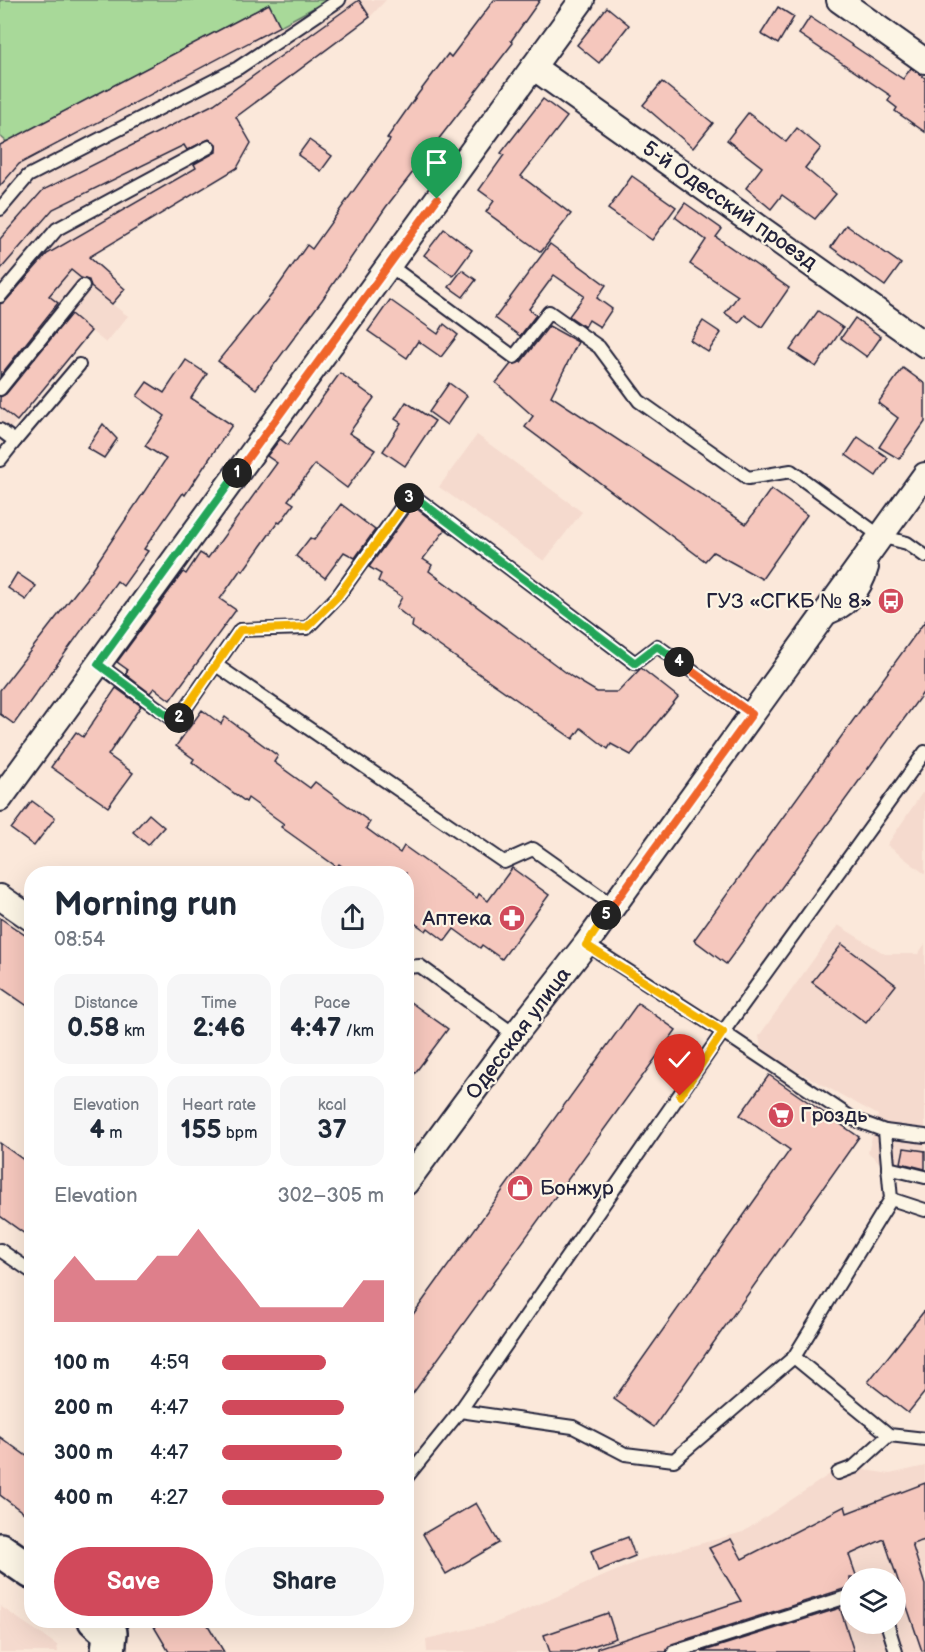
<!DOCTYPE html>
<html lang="en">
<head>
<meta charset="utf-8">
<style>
  :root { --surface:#fff; --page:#f6f6f7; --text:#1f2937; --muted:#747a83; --accent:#d1495b }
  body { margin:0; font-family:"Balsamiq Sans",sans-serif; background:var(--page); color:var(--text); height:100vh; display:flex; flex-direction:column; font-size:22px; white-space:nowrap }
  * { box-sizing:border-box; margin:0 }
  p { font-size:20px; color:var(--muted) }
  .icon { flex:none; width:33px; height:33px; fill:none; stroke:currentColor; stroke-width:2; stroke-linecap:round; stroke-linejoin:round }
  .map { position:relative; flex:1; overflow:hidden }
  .sheet { position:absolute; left:24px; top:866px; width:390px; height:762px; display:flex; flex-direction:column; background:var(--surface); border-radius:24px; box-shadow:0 6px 24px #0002 }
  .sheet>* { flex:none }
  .buttons { position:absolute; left:840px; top:1568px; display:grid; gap:12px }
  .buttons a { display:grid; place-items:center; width:66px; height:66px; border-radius:50%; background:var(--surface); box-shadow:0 6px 24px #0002; font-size:30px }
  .pin { position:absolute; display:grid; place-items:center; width:51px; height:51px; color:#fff; margin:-62px -26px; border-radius:50% 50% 50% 0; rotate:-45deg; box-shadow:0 0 6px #0007 }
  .pin .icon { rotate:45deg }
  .km { position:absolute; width:30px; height:30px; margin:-15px; border-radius:50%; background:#222; color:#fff; font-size:16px; line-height:30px; text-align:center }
  .round { display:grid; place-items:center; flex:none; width:63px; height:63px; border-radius:32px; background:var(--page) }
  .summary { display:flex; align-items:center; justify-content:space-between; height:102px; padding:0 30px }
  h1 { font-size:33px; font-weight:600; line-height:45px }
  .metrics { display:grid; grid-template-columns:repeat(3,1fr); gap:9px; height:102px; padding:6px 30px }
  .metrics div { display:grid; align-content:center; border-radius:15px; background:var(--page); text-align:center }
  .metrics b { font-size:26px; font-weight:600 }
  .metrics small { font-size:16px; font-weight:400 }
  .metrics p { font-size:16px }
  .chart { height:168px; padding:12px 30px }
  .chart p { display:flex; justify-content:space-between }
  .chart svg { width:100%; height:108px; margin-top:6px; fill:var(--accent); opacity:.7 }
  .action { display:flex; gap:12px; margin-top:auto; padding:12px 30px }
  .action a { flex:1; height:69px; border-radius:36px; background:var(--accent); color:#fff; font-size:24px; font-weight:600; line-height:69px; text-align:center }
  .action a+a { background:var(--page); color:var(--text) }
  ul { padding:0 30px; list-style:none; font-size:20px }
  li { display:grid; grid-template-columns:96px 72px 1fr; align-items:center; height:45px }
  li i { height:15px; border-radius:8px; background:var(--accent) }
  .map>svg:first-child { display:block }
</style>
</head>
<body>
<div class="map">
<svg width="925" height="1652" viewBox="0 0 925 1652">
  <rect width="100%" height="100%" fill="#fbe8da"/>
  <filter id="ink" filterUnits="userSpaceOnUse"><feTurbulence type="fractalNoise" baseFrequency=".0167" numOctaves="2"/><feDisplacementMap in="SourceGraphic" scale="12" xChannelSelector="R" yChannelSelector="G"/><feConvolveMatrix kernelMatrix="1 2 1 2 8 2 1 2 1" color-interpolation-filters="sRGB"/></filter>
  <g filter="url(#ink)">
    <g fill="#f5dace" fill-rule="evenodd">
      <path d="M328,0H386L370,17L236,117L251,143L237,168L90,257L125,289L112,304L128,316L106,343L91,331L0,441V136L7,142L269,4L281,26Z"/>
      <path d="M477,435L582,512L544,561L439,487Z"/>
      <path d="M922,793L925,794V874L887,845Z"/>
      <path d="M838,925L885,954H918L925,944V1184L895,1177L868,1152L878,1115L762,1052L759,1036Z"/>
      <path d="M842,1466L890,1474L925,1466V1652H427L426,1639L495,1623L641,1560L743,1532ZM850,1578H896V1623H850Z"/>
      <path d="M0,1606L57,1645L58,1652H0Z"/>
    </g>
    <path fill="#a8d999" stroke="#657e6a" stroke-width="1.5" d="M0,0H328L280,26L269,4L7,142L0,136Z"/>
    <g fill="#f5c7bd" stroke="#22223b" stroke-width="1.5">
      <path d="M359,0L370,17L236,117L251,143L237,168L89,257L125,289L112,304L91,287L89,280L81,278L71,270L49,296L58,303L0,376V304L6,301L47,254L196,168L194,164L216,152V144L209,139L187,150L184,145L53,209L0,270V239L43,190L214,104Z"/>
      <path d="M494,0H540L511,41L513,43L386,207L322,300L256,389L218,361L274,292L307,245L312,249L390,140L387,138L418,94L448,54L451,57Z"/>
      <path d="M269,4L280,26L19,164L0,186V145Z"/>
      <path d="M607,7L629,25L599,63L577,45Z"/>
      <path d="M778,7L794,17L778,44L761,34Z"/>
      <path d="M810,17L903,79L911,68L925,78V132L895,111L897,108L888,101L891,96L799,34Z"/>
      <path d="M662,82L713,123L693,148L643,105Z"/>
      <path d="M543,99L567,117L521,176L571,214L541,252L486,212L494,201L479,190L504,155L501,153Z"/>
      <path d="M748,113L786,142L797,128L821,148L805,168L836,194L815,219L782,195L771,209L746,188L762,167L727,140Z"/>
      <path d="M309,140L332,156L321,171L298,155Z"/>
      <path d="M632,176L676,207L652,240L608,209Z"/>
      <path d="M685,203L722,229L716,237L789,288L762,327L745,315L739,323L725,313L738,296L690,264L706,240L675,217Z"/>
      <path d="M846,225L901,264L885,286L831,247Z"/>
      <path d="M444,229L472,250L453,276L424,255Z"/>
      <path d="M550,244L606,285L597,298L612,309L600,327L589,320L585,327L569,316L584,296L554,275L529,309L536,315L520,336L495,318Z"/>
      <path d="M462,270L476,280L463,297L449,287Z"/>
      <path d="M390,300L438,334L444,324L458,335L441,357L418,341L407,358L368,331Z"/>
      <path d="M818,311L843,328L816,367L790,350Z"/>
      <path d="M71,314L91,331L17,421L0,407V397L6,394Z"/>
      <path d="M855,318L881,337L867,357L841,338Z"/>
      <path d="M703,321L721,333L708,352L690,340Z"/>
      <path d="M549,326L578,342L551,396L746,524L771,489L807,515L762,579L713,552L705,561L525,427L533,416L496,383L511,364L521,362Z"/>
      <path d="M186,360L207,374L191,398L232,425L185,495L183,493L144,549L148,551L123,586L117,581L14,724L0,714V690L86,579L166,459L145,446L165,416L137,396L147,382L164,393Z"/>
      <path d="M903,368L925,384V422L899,459L879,447L898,418L878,403Z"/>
      <path d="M340,373L374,398L349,433L375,450L347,488L315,464L288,500L294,504L280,523L278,522L243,571L241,569L220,599L236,610L170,700L154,688L150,693L125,674L128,670L117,662L183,572L186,574L200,553L208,558L277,463L267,456L280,439L288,445Z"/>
      <path d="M449,383L467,396L447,425L429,412Z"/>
      <path d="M406,402L435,421L405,466L383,451L401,423L395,419Z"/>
      <path d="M103,424L117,439L104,458L87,448Z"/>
      <path d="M858,437L888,458L876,476L846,455Z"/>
      <path d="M341,504L375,530L355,558L344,552L325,578L296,556L310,538L314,540Z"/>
      <path d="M413,506L445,530L423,559L432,565L429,571L572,677L597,692H618L641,668L678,697L631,755L611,744L608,749L581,728L573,739L412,627L413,621L396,608L402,597L378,581L381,574L369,567Z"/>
      <path d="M17,573L36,586L26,600L8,588Z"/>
      <path d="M925,621V690L726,964L694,940Z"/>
      <path d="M116,688L141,706L108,755L133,773L108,807L51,767L76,732L83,737Z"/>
      <path d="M202,710L221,724L225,717L278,756L274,762L310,788L315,782L370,822L366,828L400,853L404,846L477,898L479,894L488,901L512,868L549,895L502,959L482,945L480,948L454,929L445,941L428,928L426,931L406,917V873H351L339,864L337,867L281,827L284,824L248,798L246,802L192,762L194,759L176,746Z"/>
      <path d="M32,801L55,818L34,846L11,829Z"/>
      <path d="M149,814L164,827L148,845L133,832Z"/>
      <path d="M0,918L32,940V1009L0,987Z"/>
      <path d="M842,944L896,985L866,1023L812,982Z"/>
      <path d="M406,999L448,1029L406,1085Z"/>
      <path d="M638,1003L676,1030L406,1403V1324Z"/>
      <path d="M769,1075L859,1137L654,1427L614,1399L790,1150L740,1115Z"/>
      <path d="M0,1143L32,1166V1239L0,1216Z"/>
      <path d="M904,1148L925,1151V1169L901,1163Z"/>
      <path d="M925,1310V1392L908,1413L868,1382Z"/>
      <path d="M0,1437L32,1460V1503L24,1513L0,1495Z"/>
      <path d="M925,1483V1540L912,1544L925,1585V1650L922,1651L884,1539L849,1555L857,1578H850V1587L672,1644L666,1652H597V1648L741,1601L709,1548L731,1539L742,1559L845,1506L847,1513Z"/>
      <path d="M476,1503L499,1543L446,1574L423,1534Z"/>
      <path d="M628,1537L635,1556L598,1571L591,1551Z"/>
      <path d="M840,1608L854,1652H701Z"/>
      <path d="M608,1613L616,1638L575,1652H550L544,1635Z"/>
      <path d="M150,1620H205L224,1652H169Z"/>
    </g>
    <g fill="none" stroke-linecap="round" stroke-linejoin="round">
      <defs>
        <g id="lane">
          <path d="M0,209L28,176L238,68L339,0"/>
          <path d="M389,265L514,357L549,312L599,347L639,401L748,478L791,471L880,536L907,543L925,556"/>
          <path d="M0,296L57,229L209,147"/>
          <path d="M0,389L83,286"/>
          <path d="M0,430L15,441L79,365"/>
          <path d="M0,460L15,441"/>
          <path d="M823,619C849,614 865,593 872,568L865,559"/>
          <path d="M98,664L176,722L240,630L307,628L338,596L411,494L635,663L657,646L752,714"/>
          <path d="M216,665L504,862L533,849L612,905"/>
          <path d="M406,967L420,966L515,1035"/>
          <path d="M885,1131L925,1136"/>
          <path d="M888,1168L925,1177"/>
          <path d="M891,1199L925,1210"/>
          <path d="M0,1250L32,1272"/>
          <path d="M794,1357L889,1435L925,1439"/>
          <path d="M460,1411L573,1427L625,1454L674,1460L794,1357L891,1199L885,1131L853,1119L723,1032L925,752"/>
          <path d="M838,1473L854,1467L889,1435"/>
          <path d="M406,1478L460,1411L723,1032L586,944"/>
          <path d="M887,1623L896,1652"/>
          <path d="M674,1652L850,1596"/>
        </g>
        <g id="street">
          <path d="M839,0L925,61"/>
          <path d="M533,67L925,345"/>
          <path d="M0,799L582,0"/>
          <path d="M0,897L32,919"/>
          <path d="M406,1183L515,1035L586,944L925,475"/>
        </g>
        <g id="secondary">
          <path d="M0,1550L32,1572"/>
          <path d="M95,1620L110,1633L108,1652"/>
        </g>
      </defs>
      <use href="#lane" stroke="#22223b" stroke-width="16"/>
      <use href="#street" stroke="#22223b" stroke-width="28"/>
      <use href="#secondary" stroke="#22223b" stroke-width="38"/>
      <use href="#lane" stroke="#fcf5e5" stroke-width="12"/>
      <use href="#street" stroke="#fcf5e5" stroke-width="24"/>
      <use href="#secondary" stroke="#fcf5e5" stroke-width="33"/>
    </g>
  </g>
  <g fill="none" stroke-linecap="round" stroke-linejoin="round" filter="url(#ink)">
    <defs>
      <path id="split-1" d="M237,473L437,199"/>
      <path id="split-2" d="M179,718L176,722L98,664L237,473"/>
      <path id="split-3" d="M179,718L240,630L307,627L338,596L409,498"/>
      <path id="split-4" d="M409,498L411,494L635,663L657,646L679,662"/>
      <path id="split-5" d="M606,915L752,714L679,662"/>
      <path id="split-6" d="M606,915L586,945L723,1032L680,1096"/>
    </defs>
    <use href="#split-1" stroke="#fff" stroke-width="12"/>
    <use href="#split-2" stroke="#fff" stroke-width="12"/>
    <use href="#split-3" stroke="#fff" stroke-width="12"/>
    <use href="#split-4" stroke="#fff" stroke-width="12"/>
    <use href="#split-5" stroke="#fff" stroke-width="12"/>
    <use href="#split-6" stroke="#fff" stroke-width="12"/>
    <use href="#split-1" stroke="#f0652b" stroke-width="8"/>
    <use href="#split-2" stroke="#22a559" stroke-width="8"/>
    <use href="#split-3" stroke="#f5b400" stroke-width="8"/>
    <use href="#split-4" stroke="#22a559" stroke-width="8"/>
    <use href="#split-5" stroke="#f0652b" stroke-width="8"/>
    <use href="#split-6" stroke="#f5b400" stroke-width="8"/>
  </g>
  <defs>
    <symbol id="bus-disc" viewBox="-11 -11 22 22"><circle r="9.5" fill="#d1495b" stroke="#fcf5e5"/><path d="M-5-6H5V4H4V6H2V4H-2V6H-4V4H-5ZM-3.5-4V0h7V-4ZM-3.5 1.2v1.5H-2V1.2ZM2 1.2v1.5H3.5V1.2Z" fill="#fff"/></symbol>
    <symbol id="pharmacy-disc" viewBox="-11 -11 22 22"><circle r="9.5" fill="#d1495b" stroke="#fcf5e5"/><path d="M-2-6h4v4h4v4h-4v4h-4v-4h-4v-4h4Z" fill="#fff"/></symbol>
    <symbol id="supermarket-disc" viewBox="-11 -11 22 22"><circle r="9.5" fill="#d1495b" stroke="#fcf5e5"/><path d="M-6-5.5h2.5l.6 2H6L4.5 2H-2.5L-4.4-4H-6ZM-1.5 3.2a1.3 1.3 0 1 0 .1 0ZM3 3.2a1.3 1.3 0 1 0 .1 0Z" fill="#fff"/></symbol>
    <symbol id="shop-disc" viewBox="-11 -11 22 22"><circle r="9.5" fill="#d1495b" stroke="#fcf5e5"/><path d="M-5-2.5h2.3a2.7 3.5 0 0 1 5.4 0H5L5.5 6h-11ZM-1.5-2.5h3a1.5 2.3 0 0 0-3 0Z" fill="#fff"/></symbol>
  </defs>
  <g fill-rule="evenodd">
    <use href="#bus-disc" x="876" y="586" width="30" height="30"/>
    <use href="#pharmacy-disc" x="497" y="903" width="30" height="30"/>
    <use href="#supermarket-disc" x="766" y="1100" width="30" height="30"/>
    <use href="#shop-disc" x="505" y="1173" width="30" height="30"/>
  </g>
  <g text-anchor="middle" stroke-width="4.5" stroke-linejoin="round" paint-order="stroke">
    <g font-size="21" fill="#22223b" stroke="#fcf5e5">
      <text transform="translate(730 205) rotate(35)" y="7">5-й Одесский проезд</text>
      <text transform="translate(518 1033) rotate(-53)" y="7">Одесская улица</text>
    </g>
    <g font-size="21" fill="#22223b" stroke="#fcf5e5" text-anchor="end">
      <text x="872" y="608">ГУЗ «СГКБ № 8»</text>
      <text x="492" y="925">Аптека</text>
      <text x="800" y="1122" text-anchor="start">Гроздь</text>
      <text x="540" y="1195" text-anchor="start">Бонжур</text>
    </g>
  </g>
</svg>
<div class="buttons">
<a><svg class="icon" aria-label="layers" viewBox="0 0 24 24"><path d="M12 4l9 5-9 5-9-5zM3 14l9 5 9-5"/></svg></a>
</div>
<div class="pin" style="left:437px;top:199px;background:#1e9e55"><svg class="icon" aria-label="arrive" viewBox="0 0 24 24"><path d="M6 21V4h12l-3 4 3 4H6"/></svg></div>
<div class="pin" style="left:680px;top:1096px;background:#d93025"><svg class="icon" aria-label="check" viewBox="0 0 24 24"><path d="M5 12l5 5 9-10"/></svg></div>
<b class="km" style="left:237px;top:473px">1</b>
<b class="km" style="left:179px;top:718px">2</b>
<b class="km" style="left:409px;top:498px">3</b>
<b class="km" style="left:679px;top:662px">4</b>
<b class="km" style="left:606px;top:915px">5</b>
<section class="sheet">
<div class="summary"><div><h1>Morning run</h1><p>08:54</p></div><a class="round"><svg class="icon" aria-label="share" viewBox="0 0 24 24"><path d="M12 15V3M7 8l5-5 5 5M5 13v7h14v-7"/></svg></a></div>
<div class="metrics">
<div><p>Distance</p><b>0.58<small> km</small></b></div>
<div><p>Time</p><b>2:46</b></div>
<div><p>Pace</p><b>4:47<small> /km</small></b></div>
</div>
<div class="metrics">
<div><p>Elevation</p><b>4<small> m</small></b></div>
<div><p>Heart rate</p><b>155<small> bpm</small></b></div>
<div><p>kcal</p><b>37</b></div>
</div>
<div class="chart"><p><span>Elevation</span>302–305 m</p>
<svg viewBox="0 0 160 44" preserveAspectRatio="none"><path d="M0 44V27L10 17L20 27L30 27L40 27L50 17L60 17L70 6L80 17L90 27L100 38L110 38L120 38L130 38L140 38L150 27L160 27V44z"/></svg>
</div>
<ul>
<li><b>100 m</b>4:59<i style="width:64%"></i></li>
<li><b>200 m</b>4:47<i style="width:75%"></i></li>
<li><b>300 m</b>4:47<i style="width:74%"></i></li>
<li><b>400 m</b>4:27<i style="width:100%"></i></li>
</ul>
<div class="action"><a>Save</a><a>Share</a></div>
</section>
</div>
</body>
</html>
